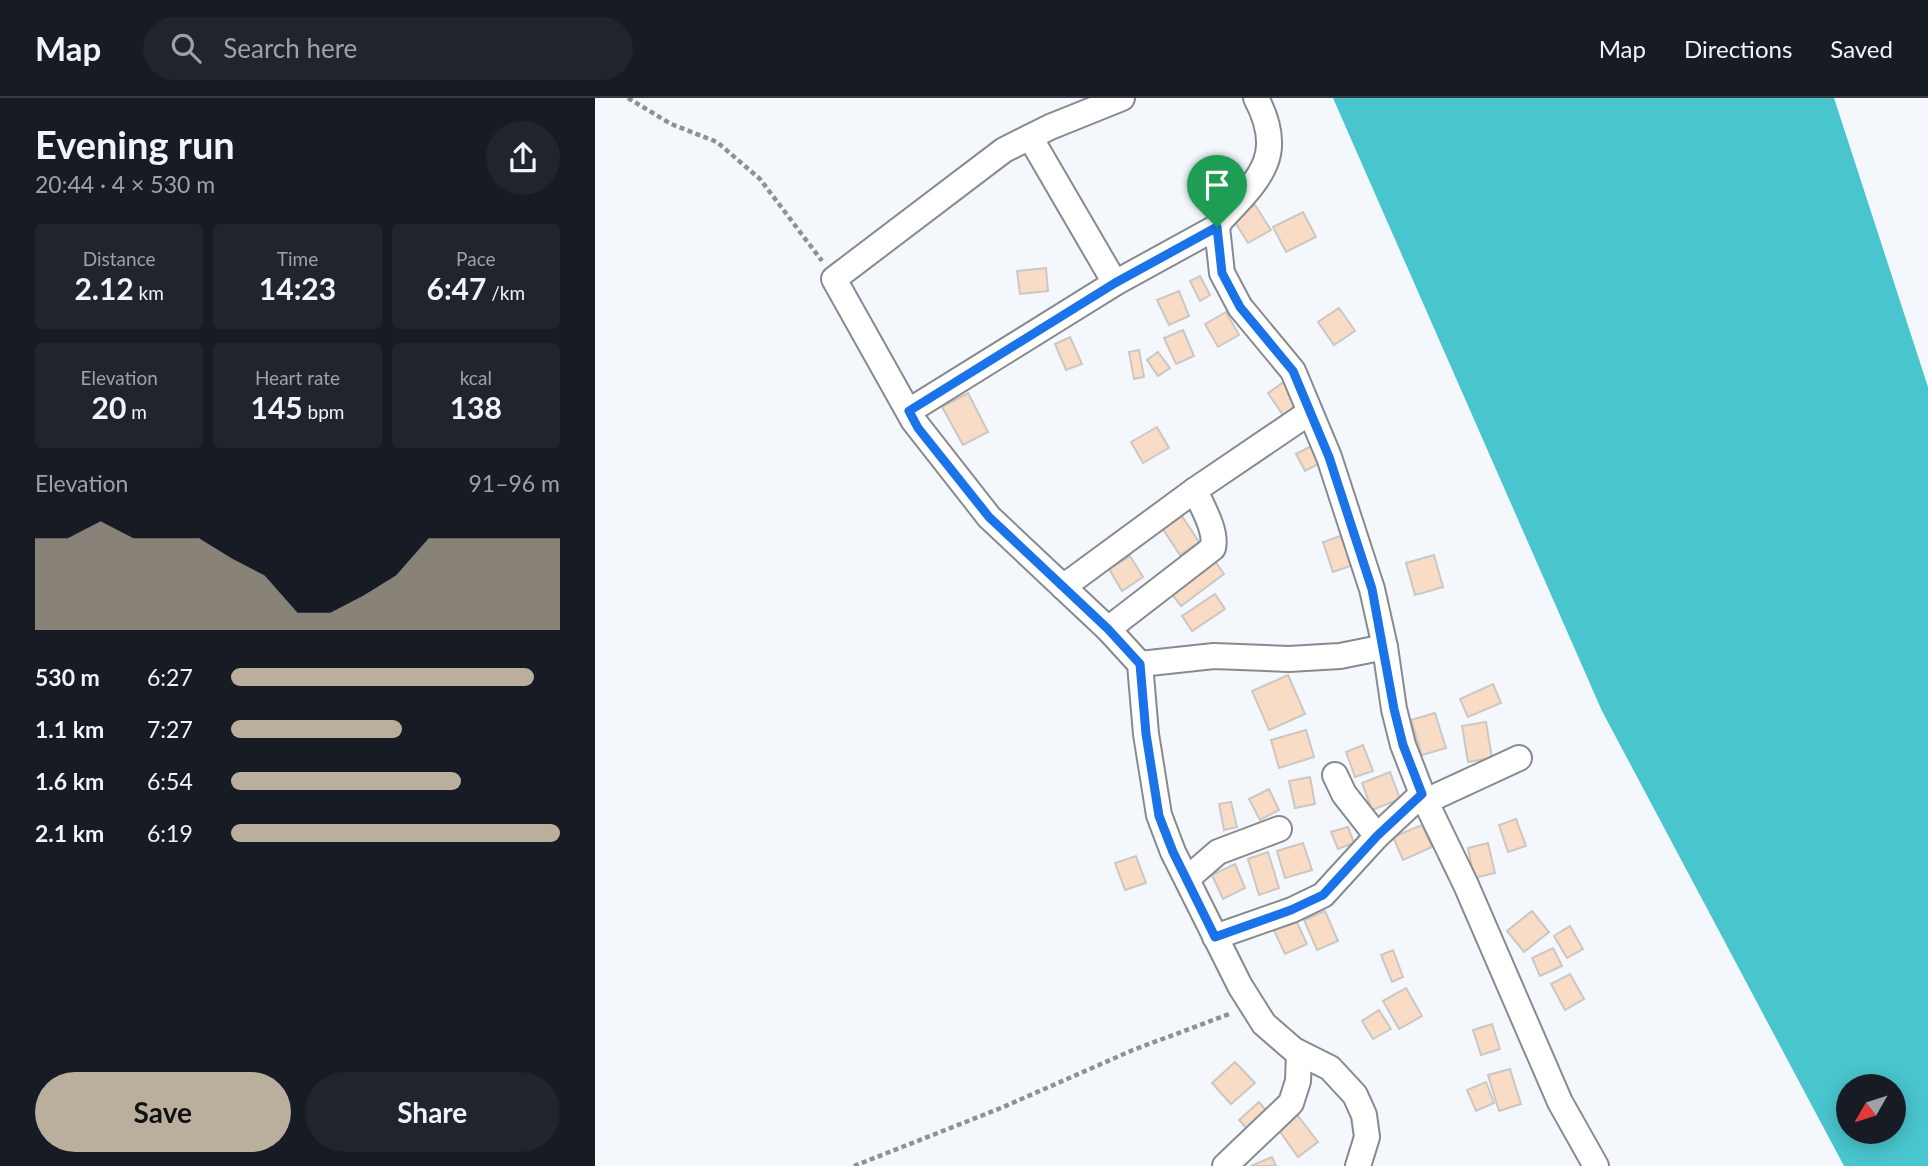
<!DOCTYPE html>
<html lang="en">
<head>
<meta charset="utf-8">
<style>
  :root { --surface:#171b24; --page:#20242c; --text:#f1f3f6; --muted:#9ea1a6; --line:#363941; --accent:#baae9c }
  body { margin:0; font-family:Lato,sans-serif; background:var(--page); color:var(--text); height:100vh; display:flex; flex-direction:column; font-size:26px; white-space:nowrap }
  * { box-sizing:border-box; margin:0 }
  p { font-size:23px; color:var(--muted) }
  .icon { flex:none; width:38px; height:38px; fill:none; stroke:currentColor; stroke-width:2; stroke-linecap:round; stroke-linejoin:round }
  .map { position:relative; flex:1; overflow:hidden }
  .sheet { display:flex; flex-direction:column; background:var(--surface); width:595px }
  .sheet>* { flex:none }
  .needle { width:46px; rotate:231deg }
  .fabs { position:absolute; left:1241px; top:976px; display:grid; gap:14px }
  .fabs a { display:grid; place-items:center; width:70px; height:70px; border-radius:50%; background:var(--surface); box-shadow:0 4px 18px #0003; font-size:35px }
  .pin { position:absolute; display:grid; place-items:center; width:60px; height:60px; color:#fff; margin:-72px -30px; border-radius:50% 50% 50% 0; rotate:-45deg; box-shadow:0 0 7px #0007 }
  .pin .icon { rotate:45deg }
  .round { display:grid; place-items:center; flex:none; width:74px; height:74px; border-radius:37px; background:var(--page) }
  .headline { display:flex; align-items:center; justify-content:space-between; height:119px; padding:0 35px }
  h1 { font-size:38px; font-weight:700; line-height:52px }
  .stats { display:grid; grid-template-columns:repeat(3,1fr); gap:10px; height:119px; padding:7px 35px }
  .stats div { display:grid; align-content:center; border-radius:7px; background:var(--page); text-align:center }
  .stats b { font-size:30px; font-weight:700 }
  .stats small { font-size:19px; font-weight:400 }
  .stats p { font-size:19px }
  .chart { height:196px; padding:14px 35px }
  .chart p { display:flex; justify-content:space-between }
  .chart svg { width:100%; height:126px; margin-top:7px; fill:var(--accent); opacity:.7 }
  .button { display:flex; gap:14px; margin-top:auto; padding:14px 35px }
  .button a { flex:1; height:80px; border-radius:42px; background:var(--accent); color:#111; font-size:28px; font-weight:700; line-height:80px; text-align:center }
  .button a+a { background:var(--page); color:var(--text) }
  ul { padding:0 35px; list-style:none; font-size:23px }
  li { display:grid; grid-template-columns:112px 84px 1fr; align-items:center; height:52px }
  li i { height:18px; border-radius:9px; background:var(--accent) }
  header { display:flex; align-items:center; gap:42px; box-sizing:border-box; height:98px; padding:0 35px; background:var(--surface); border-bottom:2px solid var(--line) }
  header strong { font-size:33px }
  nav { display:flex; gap:38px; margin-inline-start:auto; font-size:24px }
  .search { width:490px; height:63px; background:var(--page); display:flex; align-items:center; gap:18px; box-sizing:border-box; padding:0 24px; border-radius:38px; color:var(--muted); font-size:26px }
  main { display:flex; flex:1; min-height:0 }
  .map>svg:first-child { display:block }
</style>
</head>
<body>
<header>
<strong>Map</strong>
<div class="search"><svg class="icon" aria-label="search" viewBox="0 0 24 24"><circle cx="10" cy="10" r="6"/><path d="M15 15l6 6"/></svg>Search here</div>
<nav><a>Map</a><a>Directions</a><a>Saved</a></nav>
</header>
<main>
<section class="sheet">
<div class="headline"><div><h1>Evening run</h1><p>20:44 · 4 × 530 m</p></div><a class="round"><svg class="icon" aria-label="share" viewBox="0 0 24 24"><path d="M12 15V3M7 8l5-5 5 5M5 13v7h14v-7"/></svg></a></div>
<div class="stats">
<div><p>Distance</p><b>2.12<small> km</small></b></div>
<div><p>Time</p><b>14:23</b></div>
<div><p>Pace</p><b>6:47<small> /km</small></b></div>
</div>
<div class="stats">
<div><p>Elevation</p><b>20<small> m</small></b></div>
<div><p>Heart rate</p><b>145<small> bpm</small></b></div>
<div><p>kcal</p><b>138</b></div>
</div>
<div class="chart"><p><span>Elevation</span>91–96 m</p>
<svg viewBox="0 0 160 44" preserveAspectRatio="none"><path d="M0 44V12L10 12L20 6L30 12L40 12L50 12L60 19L70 25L80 38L90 38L100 32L110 25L120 12L130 12L140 12L150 12L160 12V44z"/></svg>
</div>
<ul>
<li><b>530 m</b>6:27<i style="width:92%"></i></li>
<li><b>1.1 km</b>7:27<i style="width:52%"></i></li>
<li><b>1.6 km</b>6:54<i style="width:70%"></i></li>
<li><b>2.1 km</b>6:19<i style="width:100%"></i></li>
</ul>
<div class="button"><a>Save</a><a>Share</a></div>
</section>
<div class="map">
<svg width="1333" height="1068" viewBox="0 0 1333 1068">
  <rect width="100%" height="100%" fill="#f4f8fd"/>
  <path fill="#49c5ce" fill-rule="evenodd" d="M738,0H1239L1333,289V1068H1249L1007,613ZM1253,989H1298V1034H1253Z"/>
  <g fill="#f8dcc5" stroke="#ccc7c3" stroke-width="2">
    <path d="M660,107L676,132L653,145L638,121Z"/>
    <path d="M708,114L721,139L691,154L678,129Z"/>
    <path d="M451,170L453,193L425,196L422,173Z"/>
    <path d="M605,178L615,197L605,203L595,183Z"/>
    <path d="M584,193L594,218L574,227L562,202Z"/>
    <path d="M744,210L760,233L739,247L723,224Z"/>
    <path d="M631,214L644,237L623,249L610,226Z"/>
    <path d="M588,232L599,258L581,266L569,240Z"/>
    <path d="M475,239L487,266L471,272L460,246Z"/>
    <path d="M544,252L549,279L539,281L534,254Z"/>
    <path d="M563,254L575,270L563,278L552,262Z"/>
    <path d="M693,281L708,303L688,317L673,295Z"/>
    <path d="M373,295L393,334L368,347L347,309Z"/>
    <path d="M562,329L574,350L548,365L536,344Z"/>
    <path d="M724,344L733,361L710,373L701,356Z"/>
    <path d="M585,415L604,444L585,457L566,428Z"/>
    <path d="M751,436L761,466L738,474L728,444Z"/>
    <path d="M839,457L848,489L820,497L811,465Z"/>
    <path d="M535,458L548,479L527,493L514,471Z"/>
    <path d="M617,459L629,476L586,508L573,491Z"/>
    <path d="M620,496L630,511L597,533L587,518Z"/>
    <path d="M693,577L710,616L674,632L657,593Z"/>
    <path d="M898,586L906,605L873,619L865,601Z"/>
    <path d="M840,615L851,650L827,657L816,622Z"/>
    <path d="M891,624L897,660L873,664L867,628Z"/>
    <path d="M711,632L719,659L684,670L676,642Z"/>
    <path d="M768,647L778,673L760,679L751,654Z"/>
    <path d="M795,674L805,701L777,712L767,685Z"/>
    <path d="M715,679L720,706L700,710L694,683Z"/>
    <path d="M674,691L684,712L665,722L654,701Z"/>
    <path d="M636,704L642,729L629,732L624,706Z"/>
    <path d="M921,721L931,748L913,754L904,727Z"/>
    <path d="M827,727L837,749L808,762L798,739Z"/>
    <path d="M753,729L759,745L743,751L736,734Z"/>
    <path d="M708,745L717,772L690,780L682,753Z"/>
    <path d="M893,745L900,775L879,780L873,750Z"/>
    <path d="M673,754L684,790L664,797L653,761Z"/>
    <path d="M541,758L551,785L530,792L520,765Z"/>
    <path d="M640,766L650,790L628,801L617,777Z"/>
    <path d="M730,813L743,843L722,852L709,822Z"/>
    <path d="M937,813L954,834L929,854L912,833Z"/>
    <path d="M698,816L712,846L690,856L676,826Z"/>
    <path d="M975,828L988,851L972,860L959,838Z"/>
    <path d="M958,850L967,868L945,878L937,860Z"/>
    <path d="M798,852L808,879L797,884L786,857Z"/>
    <path d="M975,876L989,901L970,912L956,886Z"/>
    <path d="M811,890L827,918L804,931L788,903Z"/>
    <path d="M784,912L796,931L778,941L767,923Z"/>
    <path d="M897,926L905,951L886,957L878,932Z"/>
    <path d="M640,964L660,985L636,1006L617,985Z"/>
    <path d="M915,971L926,1006L904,1013L893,977Z"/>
    <path d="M891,984L899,1005L881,1013L872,992Z"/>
    <path d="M664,1004L676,1018L656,1035L644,1022Z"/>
    <path d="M700,1014L723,1044L703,1059L681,1028Z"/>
    <path d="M677,1059L681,1068H656Z"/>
  </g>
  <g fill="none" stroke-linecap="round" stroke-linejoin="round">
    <defs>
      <g id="minor">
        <path d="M527,0L455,29L409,52L239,181L318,322L394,419L513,531L545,566L551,636L564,717L578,754L645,888L669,926L699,952L735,970L760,997L769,1017L772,1039L763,1068"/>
        <path d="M661,0C692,58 664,81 626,122L622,129L627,175L645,209L698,273L734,359L777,491L790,549L799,611L808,647L827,696L871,787L965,1004L1001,1068"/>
        <path d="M435,39L520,185"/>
        <path d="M314,313L520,185L622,129"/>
        <path d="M468,489L600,392L715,314"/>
        <path d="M513,531L618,450C622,432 607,409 600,392"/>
        <path d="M545,566L619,558L694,561L745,558L790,549"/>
        <path d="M740,677L749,696L782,738"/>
        <path d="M831,703L924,660"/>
        <path d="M593,780L623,754L684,731"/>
        <path d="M620,839L697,812L728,797L782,738L827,696"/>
        <path d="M630,1068L696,1005L703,983L704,955"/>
      </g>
    </defs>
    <use href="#minor" stroke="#878a8f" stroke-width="28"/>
    <g stroke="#8e9194" stroke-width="4.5" stroke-dasharray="5 3.5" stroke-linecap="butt">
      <path d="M33,0L76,26L122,44L165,81L227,163"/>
      <path d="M259,1068L406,1010L538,952L637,915"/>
    </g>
    <use href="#minor" stroke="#fff" stroke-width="24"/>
  </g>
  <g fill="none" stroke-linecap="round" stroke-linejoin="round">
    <defs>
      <path id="route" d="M622,129L627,175L645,209L698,273L734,359L777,491L799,611L808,647L827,696L782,738L728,797L696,812L620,839L578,754L564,718L551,636L545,566L513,531L394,419L323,330L314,313L520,185Z"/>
    </defs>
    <use href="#route" stroke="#fff" stroke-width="14"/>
    <use href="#route" stroke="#1a73e8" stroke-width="9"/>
  </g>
</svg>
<div class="fabs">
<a><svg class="needle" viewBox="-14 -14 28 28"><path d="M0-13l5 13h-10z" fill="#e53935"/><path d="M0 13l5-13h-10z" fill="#9ea1a6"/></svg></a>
</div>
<div class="pin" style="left:622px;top:129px;background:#1e9e55"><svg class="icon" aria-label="arrive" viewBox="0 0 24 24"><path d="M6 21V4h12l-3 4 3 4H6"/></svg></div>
</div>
</main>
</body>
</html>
